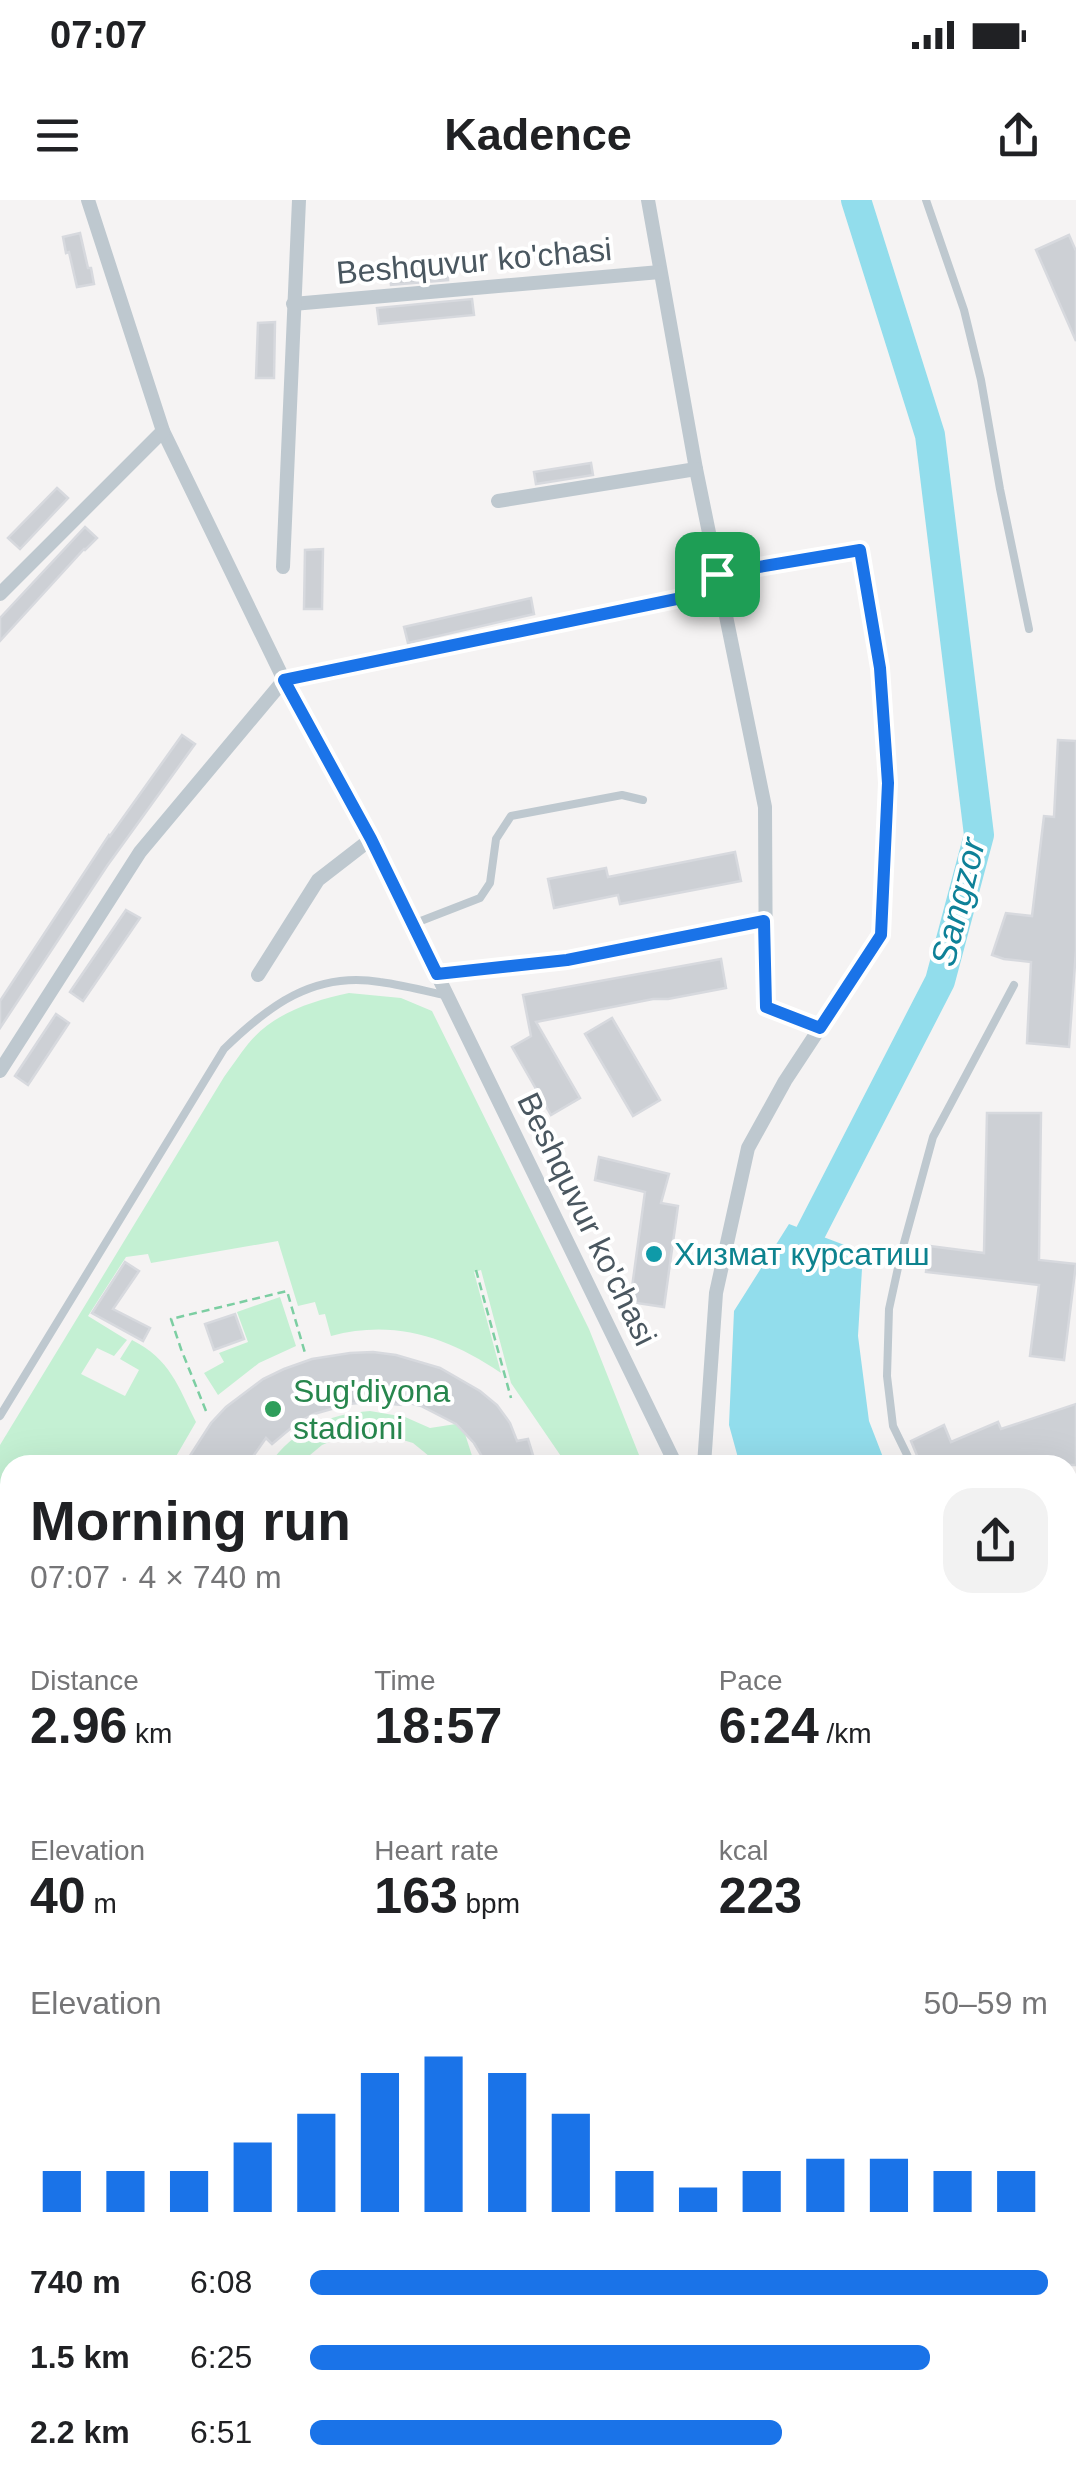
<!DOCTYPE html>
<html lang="en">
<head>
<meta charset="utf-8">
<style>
  :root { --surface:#fff; --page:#f2f2f2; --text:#202124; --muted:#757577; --accent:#1a73e8 }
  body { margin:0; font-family:Arial,sans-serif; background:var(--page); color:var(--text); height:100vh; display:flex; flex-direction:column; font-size:38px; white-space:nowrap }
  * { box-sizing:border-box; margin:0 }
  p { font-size:32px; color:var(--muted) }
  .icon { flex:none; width:55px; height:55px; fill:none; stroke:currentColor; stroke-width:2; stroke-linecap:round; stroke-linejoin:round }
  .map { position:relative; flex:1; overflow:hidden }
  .side { position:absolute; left:0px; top:1255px; width:1078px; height:1038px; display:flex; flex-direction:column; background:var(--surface); border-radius:30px 30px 0 0; box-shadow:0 10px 40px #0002 }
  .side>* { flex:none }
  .pin { position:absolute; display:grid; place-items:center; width:85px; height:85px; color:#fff; margin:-42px; border-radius:20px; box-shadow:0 5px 15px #0006 }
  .round { display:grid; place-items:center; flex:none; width:105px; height:105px; border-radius:30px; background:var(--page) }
  .overview { display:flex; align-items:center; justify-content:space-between; height:170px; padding:0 30px }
  h1 { font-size:55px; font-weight:800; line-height:75px }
  .metrics { display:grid; grid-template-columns:repeat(3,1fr); gap:15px; height:170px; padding:10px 30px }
  .metrics div { display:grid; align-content:center }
  .metrics b { font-size:50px; font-weight:800 }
  .metrics small { font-size:28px; font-weight:400 }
  .metrics p { font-size:28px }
  .chart { height:280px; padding:20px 30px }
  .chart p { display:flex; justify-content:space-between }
  .chart svg { width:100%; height:180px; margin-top:10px; stroke:var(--accent); stroke-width:6 }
  ul { padding:0 30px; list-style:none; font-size:32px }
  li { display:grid; grid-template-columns:160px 120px 1fr; align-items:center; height:75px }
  li i { height:25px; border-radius:12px; background:var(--accent) }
  .status { display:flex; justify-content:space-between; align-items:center; height:70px; padding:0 50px; background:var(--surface); direction:ltr }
  .status svg { height:28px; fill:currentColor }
  header { display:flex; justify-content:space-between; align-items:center; height:130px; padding:0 30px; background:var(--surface); font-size:45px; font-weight:800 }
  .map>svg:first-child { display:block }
</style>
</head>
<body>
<div class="status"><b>07:07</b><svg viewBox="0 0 49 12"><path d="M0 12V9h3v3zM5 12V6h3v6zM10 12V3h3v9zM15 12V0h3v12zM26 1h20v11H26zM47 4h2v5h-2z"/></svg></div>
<header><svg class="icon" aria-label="menu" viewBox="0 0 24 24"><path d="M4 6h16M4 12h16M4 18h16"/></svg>Kadence<svg class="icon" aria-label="share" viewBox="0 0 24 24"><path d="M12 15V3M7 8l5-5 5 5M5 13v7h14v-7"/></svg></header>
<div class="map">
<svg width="1076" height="2291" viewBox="0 0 1076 2291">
  <rect width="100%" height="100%" fill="#f5f3f3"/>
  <g fill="#c4f0d3">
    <path d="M349,793L401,798L432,811L589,1129L643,1265H567L511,1183L481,1070L474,1072L501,1173C448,1137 394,1119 331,1136L325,1114L319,1115L315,1102L298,1106L278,1041L151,1063L148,1054L126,1057L88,1116L127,1140L114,1156L97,1148L81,1174L125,1196L139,1170L120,1159L132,1140C170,1159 178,1186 196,1222L171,1265H10V1537L0,1540V1245L224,877C232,866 240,854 248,844C273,813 312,801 349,793Z"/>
    <path d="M280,1097L296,1146L259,1163L218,1195L204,1173L224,1162L219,1153L248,1142L237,1112Z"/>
    <path d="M370,1211L405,1217L430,1228L456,1224L465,1234L475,1265H440L413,1243L383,1234L367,1233L336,1239L322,1245L298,1265H269C293,1230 328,1214 370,1211Z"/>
    <path d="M10,1591V1728L0,1711V1596Z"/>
    <path d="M602,2282L605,2291H340L335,2283Z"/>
    <path d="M700,2283H856L851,2291H721L719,2289L704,2291Z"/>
    <path d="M934,2283V2282L1015,2283L1011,2291H930Z"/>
  </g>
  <path fill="#92ddec" d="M789,1024L863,1052L858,1136L869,1221L886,1265H740L729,1225L734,1111Z"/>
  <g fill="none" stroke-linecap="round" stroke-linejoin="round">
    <g stroke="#92ddec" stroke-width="30">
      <path d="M800,1069L801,1051L940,781L979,635L930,235L856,0"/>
      <path d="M1068,1660L1076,1663"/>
    </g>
  </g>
  <g fill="#cdd0d5" stroke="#d7d9de" stroke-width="2.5">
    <path d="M80,33L88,68H91L94,84L77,87L69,52L66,53L63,37Z"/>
    <path d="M1069,35L1076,51V141L1036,50Z"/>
    <path d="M446,61L448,80L391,85L389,66Z"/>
    <path d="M472,99L474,115L379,124L377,108Z"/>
    <path d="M275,122L274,178H256L258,123Z"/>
    <path d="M591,263L593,275L536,284L534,272Z"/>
    <path d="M57,288L68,298L20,349L8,338Z"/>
    <path d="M85,327L97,338L85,350L84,349L0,441V418Z"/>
    <path d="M323,349L322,409H304L305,350Z"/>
    <path d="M531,398L534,414L408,443L404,427Z"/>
    <path d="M182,535L195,544L107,666L0,828V801L109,635L110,636Z"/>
    <path d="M1058,540L1076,541V750L1069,847L1027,843L1031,762L1004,759L992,755L1006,713L1032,716L1044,616L1054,617Z"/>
    <path d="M735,652L741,681L620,704L618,695L554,708L548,679L606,668L608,677Z"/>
    <path d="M126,710L140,718L83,801L70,792Z"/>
    <path d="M721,759L726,788L668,799H653L536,822L580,898L551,915L512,847L531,836L523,795Z"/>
    <path d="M56,814L69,823L28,885L15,876Z"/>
    <path d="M612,818L660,900L633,916L585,834Z"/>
    <path d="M987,913H1041L1039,1060L1076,1064L1064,1160L1030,1156L1039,1085L926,1072L929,1046L984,1053Z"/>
    <path d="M599,957L669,974L661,1003L678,1006L664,1107L630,1102L645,992L595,980Z"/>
    <path d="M125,1062L139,1071L113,1109L150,1128L143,1141L92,1113Z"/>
    <path d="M235,1114L244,1139L214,1150L205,1124Z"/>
    <path d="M373,1152L396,1155L440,1168L480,1191L497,1205L510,1223L517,1241L528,1239L536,1265H487L474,1243L456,1224L421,1206L401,1201V1205L368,1202L349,1204L314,1214L297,1223L272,1244L266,1238L247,1265H184L211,1223L226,1207L263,1179L284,1169L312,1159L350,1153Z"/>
    <path d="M1076,1204V1265H921L911,1241L944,1225L951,1242L998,1222L1001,1229Z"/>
  </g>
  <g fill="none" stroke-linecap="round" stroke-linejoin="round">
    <g stroke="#7ccea2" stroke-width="2.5" stroke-dasharray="8 5" stroke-linecap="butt">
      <path d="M476,1070L511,1198"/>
      <path d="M206,1211L181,1149L171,1119L287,1091L305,1153"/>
      <path d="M1068,1700L1076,1567"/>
      <path d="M0,1716L10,1732"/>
      <path d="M333,2282L338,2291"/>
      <path d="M613,2282L616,2291"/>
      <path d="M669,2282L671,2291"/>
      <path d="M926,2291L929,2282"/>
      <path d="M1014,2291L1018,2282"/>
    </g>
    <g stroke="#bec8cf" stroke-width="8">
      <path d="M926,0L964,110L981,180L1000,289L1029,429"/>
      <path d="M413,724L480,698L490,683L496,639L511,616L622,595L643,600"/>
      <path d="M0,1216L224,849C268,806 314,771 380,782C403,785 426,791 448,796"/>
      <path d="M912,1265L893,1226L887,1176L889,1109L901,1054L933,937L1014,785"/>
      <path d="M1068,1343L1076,1339"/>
      <path d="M1076,1403V1439"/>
      <path d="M0,2113L10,2131"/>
    </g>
    <g stroke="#bec8cf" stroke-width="14">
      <path d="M88,0L163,231L284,480L371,639L676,1265"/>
      <path d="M648,0L696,269L765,607L766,807L820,828"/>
      <path d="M293,104L660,72"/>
      <path d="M498,301L696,269"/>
      <path d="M283,367L299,0"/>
      <path d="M0,394L163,231"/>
      <path d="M437,773L567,760L764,721"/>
      <path d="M258,775L318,680L371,639"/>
      <path d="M0,871L140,652L284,480L720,390"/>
      <path d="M704,1265L716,1093L748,948L785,881L881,735L888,583L880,468L860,350L717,374"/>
      <path d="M0,2144L10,2138"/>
    </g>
    <g stroke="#b4c3d0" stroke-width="22">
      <path d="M0,1773L10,1789"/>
      <path d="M0,1856L10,1873"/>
      <path d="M1068,1930L1076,1795"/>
      <path d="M247,2282L252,2291"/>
      <path d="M297,2282L302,2291"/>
      <path d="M1039,2291L1042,2282"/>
      <path d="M1070,2291L1074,2278L1076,2234"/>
    </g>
  </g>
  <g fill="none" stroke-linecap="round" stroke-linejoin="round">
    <defs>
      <path id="route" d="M860,350L880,468L888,583L881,735L820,828L766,807L764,721L567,760L437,774L371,639L284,480L720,390L717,374Z"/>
    </defs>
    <use href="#route" stroke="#fff" stroke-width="20"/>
    <use href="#route" stroke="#1a73e8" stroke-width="12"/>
  </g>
  <circle fill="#0f9aa8" stroke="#fff" stroke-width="4" cx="654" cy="1054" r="10"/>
  <circle fill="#2e9e5b" stroke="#fff" stroke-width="4" cx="273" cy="1209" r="10"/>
  <g text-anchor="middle" stroke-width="8" stroke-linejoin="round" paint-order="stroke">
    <g font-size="32" fill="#4a5760" stroke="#fff">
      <text transform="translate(474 61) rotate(-5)" y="11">Beshquvur ko'chasi</text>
      <text transform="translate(587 1019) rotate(64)" y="11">Beshquvur ko'chasi</text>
    </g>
    <g font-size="32" fill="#0d838f" stroke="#fff" text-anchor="start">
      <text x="674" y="1065">Хизмат курсатиш</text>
    </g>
    <g font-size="32" fill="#27864d" stroke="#fff" text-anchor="start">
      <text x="293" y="1202">Sug'diyona<tspan x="293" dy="37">stadioni</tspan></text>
    </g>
    <g font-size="35" font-style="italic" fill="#0e8198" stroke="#fff">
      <text transform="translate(958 702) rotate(-76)" y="12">Sangzor</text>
    </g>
  </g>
</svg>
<div class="pin" style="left:717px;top:374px;background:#1e9e55"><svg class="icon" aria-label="arrive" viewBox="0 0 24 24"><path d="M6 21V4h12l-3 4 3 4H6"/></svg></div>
<section class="side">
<div class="overview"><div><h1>Morning run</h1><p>07:07 · 4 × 740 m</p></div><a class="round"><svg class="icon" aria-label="share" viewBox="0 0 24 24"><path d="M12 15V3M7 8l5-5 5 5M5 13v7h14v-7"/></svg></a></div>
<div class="metrics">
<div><p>Distance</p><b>2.96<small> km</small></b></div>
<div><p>Time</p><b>18:57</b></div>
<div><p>Pace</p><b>6:24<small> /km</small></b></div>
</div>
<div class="metrics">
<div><p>Elevation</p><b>40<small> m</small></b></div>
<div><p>Heart rate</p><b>163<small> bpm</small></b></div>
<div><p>kcal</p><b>223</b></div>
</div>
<div class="chart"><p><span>Elevation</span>50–59 m</p>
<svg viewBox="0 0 160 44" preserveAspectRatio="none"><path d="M5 44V34M15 44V34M25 44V34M35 44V27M45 44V20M55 44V10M65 44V6M75 44V10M85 44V20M95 44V34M105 44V38M115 44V34M125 44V31M135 44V31M145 44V34M155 44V34"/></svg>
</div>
<ul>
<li><b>740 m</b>6:08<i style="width:100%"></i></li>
<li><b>1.5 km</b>6:25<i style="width:84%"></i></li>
<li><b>2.2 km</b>6:51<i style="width:64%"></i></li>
</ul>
</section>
</div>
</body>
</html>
